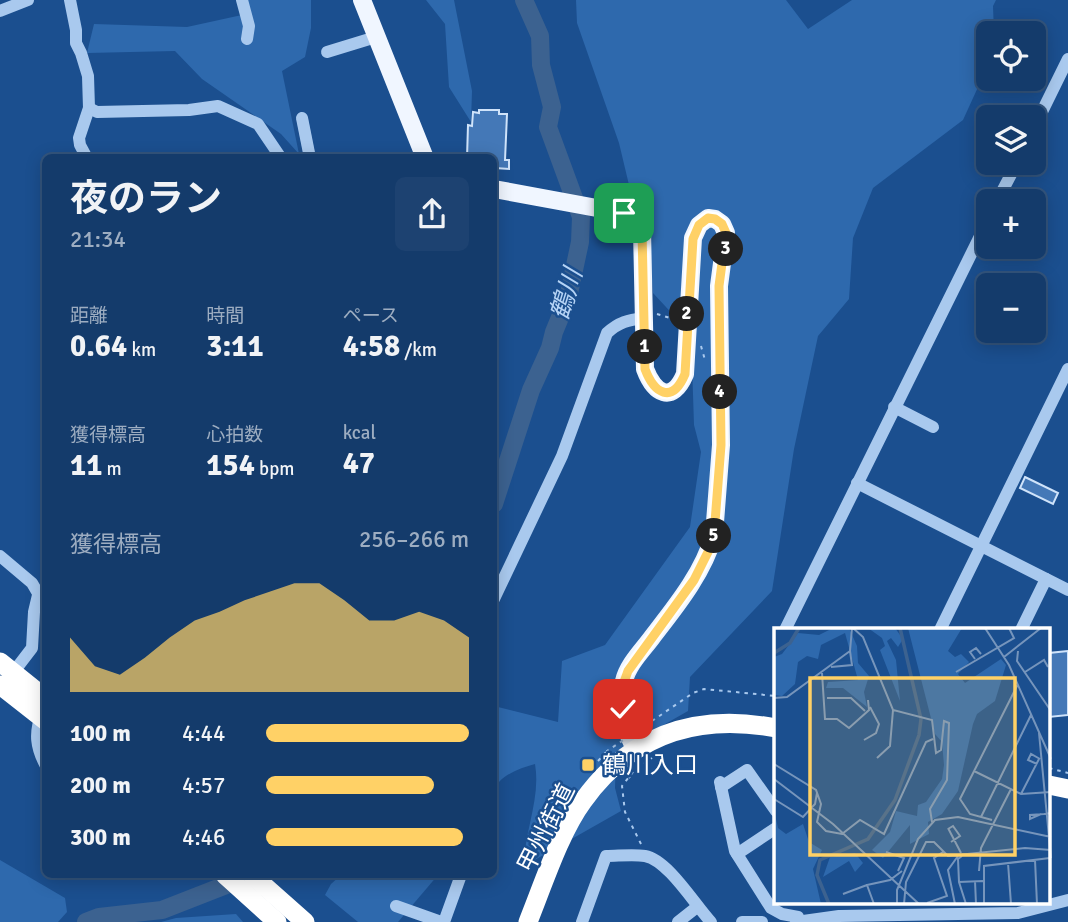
<!DOCTYPE html>
<html lang="ja">
<head>
<meta charset="utf-8">
<style>
  :root { --surface:#143b6b; --page:#1d4271; --text:#f1f3f6; --muted:#9dadc1; --line:#33557e; --accent:#ffd166 }
  body { margin:0; font-family:Signika,"Noto Sans JP",sans-serif; background:var(--page); color:var(--text); height:100vh; display:flex; flex-direction:column; font-size:26px; white-space:nowrap }
  * { box-sizing:border-box; margin:0 }
  p { font-size:23px; color:var(--muted) }
  .icon { flex:none; width:38px; height:38px; fill:none; stroke:currentColor; stroke-width:2; stroke-linecap:round; stroke-linejoin:round }
  .map { position:relative; flex:1; overflow:hidden }
  .side { position:absolute; left:42px; top:154px; width:455px; height:724px; display:flex; flex-direction:column; background:var(--surface); border-radius:10px; box-shadow:0 4px 18px #0003,0 0 0 2px var(--line) }
  .side>* { flex:none }
  .buttons { position:absolute; left:976px; top:21px; display:grid; gap:14px }
  .buttons a { display:grid; place-items:center; width:70px; height:70px; border-radius:10px; background:var(--surface); box-shadow:0 4px 18px #0003,0 0 0 2px var(--line); font-size:35px }
  .pin { position:absolute; display:grid; place-items:center; width:60px; height:60px; color:#fff; margin:-30px; border-radius:14px; box-shadow:0 4px 10px #0006 }
  .km { position:absolute; width:35px; height:35px; margin:-18px; border-radius:50%; background:#222; color:#fff; font-size:19px; line-height:35px; text-align:center }
  .round { display:grid; place-items:center; flex:none; width:74px; height:74px; border-radius:10px; background:var(--page) }
  .headline { display:flex; align-items:center; justify-content:space-between; height:119px; padding:0 28px }
  h1 { font-size:38px; font-weight:700; line-height:52px }
  .stats { display:grid; grid-template-columns:repeat(3,1fr); gap:10px; height:119px; padding:7px 28px }
  .stats div { display:grid; align-content:center }
  .stats b { font-size:30px; font-weight:700 }
  .stats small { font-size:19px; font-weight:400 }
  .stats p { font-size:19px }
  .chart { height:196px; padding:14px 28px }
  .chart p { display:flex; justify-content:space-between }
  .chart svg { width:100%; height:126px; margin-top:7px; fill:var(--accent); opacity:.7 }
  ul { padding:0 28px; list-style:none; font-size:23px }
  li { display:grid; grid-template-columns:112px 84px 1fr; align-items:center; height:52px }
  li i { height:18px; border-radius:9px; background:var(--accent) }
  .map>svg:first-child { display:block }
</style>
</head>
<body>
<div class="map">
<svg width="1068" height="922" viewBox="0 0 1068 922">
  <rect width="100%" height="100%" fill="#1b4f8f"/>
  <g fill="#2e69ad">
    <path d="M246,0H311V28L305,57L282,71L299,154L281,134L202,79L175,51L87,53L94,24L187,27L251,13Z"/>
    <path d="M426,0H454L472,91L471,122L449,87L445,24Z"/>
    <path d="M576,0H786L808,29L852,0H996L993,6L994,33H989V63L963,120L873,188L853,238L849,299L818,336L794,449L772,591L690,677L688,711L616,752L615,788L621,811L524,866C524,831 541,799 535,764C520,768 500,775 494,790V706L558,722L562,661L605,645L690,527L701,452L694,425L691,334L653,293L648,229L645,218L634,206L619,143L577,23Z"/>
    <path d="M0,860L65,898L67,912L58,922H0Z"/>
    <path d="M341,875H438L398,922H358L325,895L331,884Z"/>
    <path d="M236,914L243,922H161L176,918Z"/>
  </g>
  <g fill="none" stroke-linecap="round" stroke-linejoin="round">
    <g stroke="#3c6290" stroke-width="18">
      <path d="M494,504L531,390L550,348L554,332L568,298L580,242L581,217L548,127L552,107L541,65L540,36L524,0"/>
      <path d="M86,922L99,917L162,910L244,878"/>
    </g>
  </g>
  <g fill="#4478b7" stroke="#cfe3fa" stroke-width="2">
    <path d="M479,110H499V114H507L505,160H509V169L495,168L494,158H467L468,125L472,126L473,112L479,113Z"/>
    <path d="M1025,477L1058,493L1053,504L1020,488Z"/>
    <path d="M1068,651V715L1049,717V653Z"/>
  </g>
  <g fill="none" stroke-linecap="round" stroke-linejoin="round">
    <g stroke="#a9c9ee" stroke-width="2" stroke-dasharray="3.5 5" stroke-linecap="butt">
      <path d="M657,314L670,318L675,312"/>
      <path d="M701,346L705,360"/>
      <path d="M43,581L46,574"/>
      <path d="M652,721L693,693L704,689L776,696"/>
      <path d="M598,761L607,751"/>
      <path d="M1049,768L1068,773"/>
      <path d="M641,844L625,812L622,786L633,772L652,758"/>
    </g>
    <g stroke="#a9c9ee" stroke-width="12">
      <path d="M70,0L76,30V43L81,53L88,76L89,108L79,138L80,145L87,158"/>
      <path d="M242,0L249,26L247,39"/>
      <path d="M0,11L28,0"/>
      <path d="M327,52L376,37"/>
      <path d="M89,108L97,112L189,110L218,106L258,124L281,158"/>
      <path d="M302,118L310,158"/>
      <path d="M1034,128L1068,59"/>
      <path d="M997,201L1017,163"/>
      <path d="M894,407L933,427"/>
      <path d="M857,483L1068,590"/>
      <path d="M0,556L32,583L46,607"/>
      <path d="M494,599L562,456L607,333C619,322 628,320 644,318"/>
      <path d="M785,630L989,218"/>
      <path d="M940,630L1068,369"/>
      <path d="M1021,630L1046,579"/>
      <path d="M9,678L32,648L34,612L39,591"/>
      <path d="M42,713C34,733 36,748 46,766"/>
      <path d="M720,782L735,851L771,908L782,914L798,917L799,921"/>
      <path d="M721,787L747,770L776,811"/>
      <path d="M737,854L776,828"/>
      <path d="M396,906L441,922"/>
      <path d="M444,922L461,875"/>
      <path d="M582,922L606,856C618,856 633,854 645,856C668,860 695,905 711,922"/>
      <path d="M678,922L697,907"/>
      <path d="M742,922H762"/>
      <path d="M796,922L839,916L1018,913L1068,900"/>
    </g>
    <g stroke="#f0f6ff" stroke-width="18">
      <path d="M362,0L425,158"/>
      <path d="M494,189L624,213L637,222L642,230L645,369C654,393 672,405 685,374L693,238L699,225L708,218L715,219L722,224L726,233L719,286L721,445L714,535C703,573 677,605 653,636C643,650 628,664 624,681C619,705 624,728 635,749"/>
    </g>
    <g stroke="#fff" stroke-width="19">
      <path d="M1049,785L1068,789"/>
      <path d="M225,875L277,922"/>
      <path d="M252,875L305,922"/>
      <path d="M528,922C543,885 560,832 583,801C631,734 697,713 776,728"/>
    </g>
    <path stroke="#a9c9ee" stroke-width="2" stroke-dasharray="3.5 5" stroke-linecap="butt" d="M630,778L607,751L652,721"/>
    <g stroke="#fff" stroke-width="19">
      <path d="M0,662L46,699"/>
      <path d="M0,685L46,721"/>
    </g>
  </g>
  <g fill="none" stroke-linecap="round" stroke-linejoin="round">
    <defs>
      <path id="route" d="M623,709L624,682L628,671L694,580L710,548L714,535L721,445L719,286L726,233L722,224L715,219L708,218L699,225L693,239L685,374C672,405 654,393 645,369L642,230L637,222L624,213"/>
    </defs>
    <use href="#route" stroke="#fff" stroke-width="14"/>
    <use href="#route" stroke="#ffd166" stroke-width="9"/>
  </g>
  <rect fill="#ffd166" stroke="#1b4f8f" stroke-width="2.5" x="581" y="758" width="14" height="14" rx="3.5"/>
  <g text-anchor="middle" stroke-width="5" stroke-linejoin="round" paint-order="stroke">
    <g font-size="24" fill="#fff" stroke="#1b4f8f" text-anchor="start">
      <text x="602" y="773">鶴川入口</text>
    </g>
    <g font-size="24" fill="#fff" stroke="#1b4f8f">
      <text transform="translate(546 828) rotate(-63)" y="8">甲州街道</text>
    </g>
    <g font-size="26" font-style="italic" fill="#b5d3f5" stroke="#1b4f8f">
      <text transform="translate(566 294) rotate(-73)" y="9">鶴川</text>
    </g>
  </g>
  <g transform="translate(774 628)">
    <rect width="276" height="276" fill="#1b4f8f"/>
    <path d="M59,0H75L83,18L84,35L95,48L90,64L93,79L69,60H52L54,54L84,52L71,5L47,17L44,31L33,28L24,34L21,56L8,68L0,67V29L8,26L24,5L45,7ZM94,0H121L129,11L124,19L117,10L113,13L122,32L126,73L106,22L111,18L108,10ZM134,0H188L174,23L181,29L187,26L195,34L184,46L191,55L227,31L232,37L221,73L203,86L199,96L184,163L168,186L154,194L155,206L136,216V197L109,230L98,222L116,204L122,183L143,188L144,177L152,174L168,151L170,137L168,114L161,106ZM0,182L4,200L12,206L29,196L35,214L48,222L39,241L47,276H0ZM81,225L89,235L81,244L75,233L49,249L56,229Z" fill="#2e69ad"/>
    <path fill="none" stroke="#3c6290" stroke-width="3.5" d="M0,25L16,15L25,0M55,276L43,247L46,232L94,211L121,172L145,107L147,91L126,0"/>
    <path fill="none" stroke="#7695bc" stroke-width="2" d="M79,0L89,9L119,82L158,92L162,125L167,122L170,93L175,95L173,152L156,181L158,194M211,0L235,37L277,131M244,23L243,33L277,83M230,29L267,0M201,31L196,24L202,20L207,26M57,39L78,37L76,23M182,44L240,10L235,0M251,44L270,32L274,39M48,45L51,91H63L75,100L95,82L94,72M0,70L13,69L76,23L78,0M53,70H77L91,83M265,105L277,230M90,112L102,105L105,96L96,79M103,130L116,118L119,82M0,136L42,162L47,176L43,194L52,203L68,206L86,192L110,206L152,114L159,111M263,136L254,132L257,126L266,131M200,143L247,166L277,164M0,151L59,196L145,276M247,166L265,131M0,171L29,189L41,176L43,165M267,186L256,191V187L270,186L277,185M207,189L257,87M218,192L196,186L186,171L244,56M174,200L187,225M174,201L179,198L186,208L177,214M112,224L130,230L124,243M188,228L184,231L185,254L192,276M261,232L263,276M234,235L237,276M205,243L207,220L237,161M201,253L202,276M185,254L209,253M69,266L93,257M153,275L173,268L160,230L169,224M100,276L93,257L116,252L128,243M123,276V262L144,211L161,192L184,189L277,209M130,276L132,254L152,214H160L174,228L251,220L277,222M181,276L174,242L184,228M210,276V238L276,230"/>
    <path fill="#ffd166" fill-opacity="0.15" stroke="#ffd166" stroke-width="3.5" d="M36,50H241V227H36Z"/>
    <rect width="276" height="276" fill="none" stroke="#fff" stroke-width="3.5"/>
  </g>
</svg>
<div class="buttons">
<a><svg class="icon" aria-label="locate" viewBox="0 0 24 24"><circle cx="12" cy="12" r="6"/><path d="M12 2v4M12 18v4M2 12h4M18 12h4"/></svg></a>
<a><svg class="icon" aria-label="layers" viewBox="0 0 24 24"><path d="M12 4l9 5-9 5-9-5zM3 14l9 5 9-5"/></svg></a>
<a>+</a>
<a>−</a>
</div>
<div class="pin" style="left:624px;top:213px;background:#1e9e55"><svg class="icon" aria-label="arrive" viewBox="0 0 24 24"><path d="M6 21V4h12l-3 4 3 4H6"/></svg></div>
<div class="pin" style="left:623px;top:709px;background:#d93025"><svg class="icon" aria-label="check" viewBox="0 0 24 24"><path d="M5 12l5 5 9-10"/></svg></div>
<b class="km" style="left:645px;top:347px">1</b>
<b class="km" style="left:687px;top:314px">2</b>
<b class="km" style="left:726px;top:249px">3</b>
<b class="km" style="left:720px;top:392px">4</b>
<b class="km" style="left:714px;top:536px">5</b>
<section class="side">
<div class="headline"><div><h1>夜のラン</h1><p>21:34</p></div><a class="round"><svg class="icon" aria-label="share" viewBox="0 0 24 24"><path d="M12 15V3M7 8l5-5 5 5M5 13v7h14v-7"/></svg></a></div>
<div class="stats">
<div><p>距離</p><b>0.64<small> km</small></b></div>
<div><p>時間</p><b>3:11</b></div>
<div><p>ペース</p><b>4:58<small> /km</small></b></div>
</div>
<div class="stats">
<div><p>獲得標高</p><b>11<small> m</small></b></div>
<div><p>心拍数</p><b>154<small> bpm</small></b></div>
<div><p>kcal</p><b>47</b></div>
</div>
<div class="chart"><p><span>獲得標高</span>256–266 m</p>
<svg viewBox="0 0 160 44" preserveAspectRatio="none"><path d="M0 44V25L10 35L20 38L30 32L40 25L50 19L60 16L70 12L80 9L90 6L100 6L110 12L120 19L130 19L140 16L150 19L160 25V44z"/></svg>
</div>
<ul>
<li><b>100 m</b>4:44<i style="width:100%"></i></li>
<li><b>200 m</b>4:57<i style="width:83%"></i></li>
<li><b>300 m</b>4:46<i style="width:97%"></i></li>
</ul>
</section>
</div>
</body>
</html>
